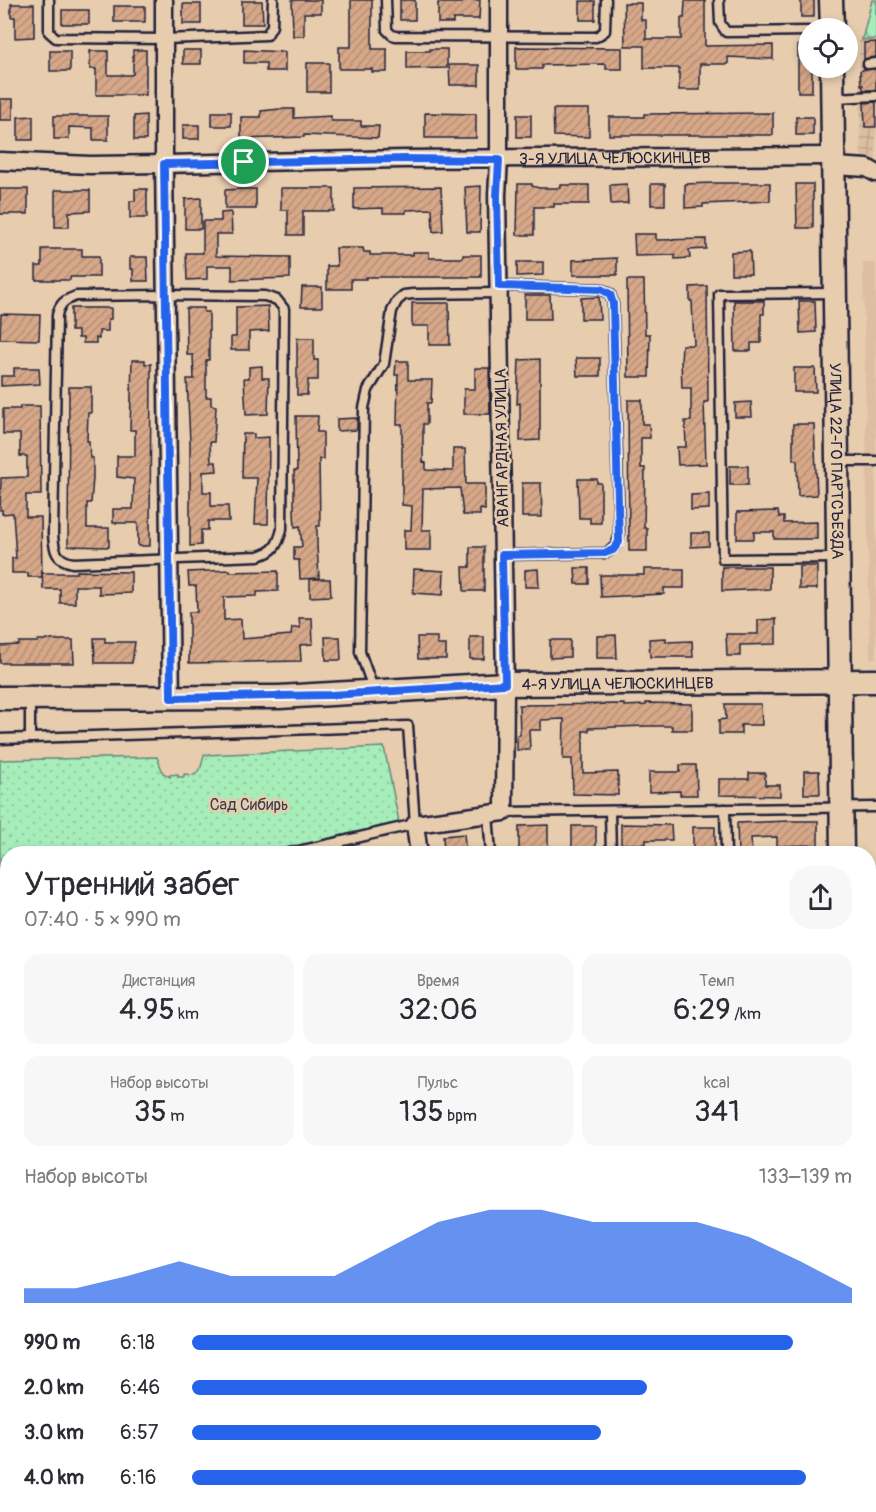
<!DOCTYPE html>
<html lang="ru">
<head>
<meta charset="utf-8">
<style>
  :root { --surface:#fff; --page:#f7f7f7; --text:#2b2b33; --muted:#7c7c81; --accent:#2563eb }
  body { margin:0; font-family:Pangolin,sans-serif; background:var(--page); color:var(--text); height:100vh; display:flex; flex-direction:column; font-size:22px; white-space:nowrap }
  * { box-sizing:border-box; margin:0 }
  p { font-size:20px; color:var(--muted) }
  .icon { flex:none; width:33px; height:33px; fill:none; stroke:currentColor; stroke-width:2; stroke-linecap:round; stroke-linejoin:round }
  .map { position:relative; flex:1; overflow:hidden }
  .side { position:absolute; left:0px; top:846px; width:876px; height:666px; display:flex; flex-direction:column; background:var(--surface); border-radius:24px 24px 0 0; box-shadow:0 3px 9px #0003 }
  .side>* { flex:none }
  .fabs { position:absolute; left:798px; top:18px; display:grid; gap:12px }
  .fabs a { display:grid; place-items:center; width:60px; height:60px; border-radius:50%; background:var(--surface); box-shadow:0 3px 9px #0003; font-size:30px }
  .pin { position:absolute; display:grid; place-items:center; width:51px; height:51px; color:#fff; margin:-26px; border:3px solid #fff; border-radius:50%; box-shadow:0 2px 6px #0007 }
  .round { display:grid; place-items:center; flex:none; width:63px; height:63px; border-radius:24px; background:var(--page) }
  .summary { display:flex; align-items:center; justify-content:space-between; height:102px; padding:0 24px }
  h1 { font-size:33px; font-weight:600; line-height:45px }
  .figures { display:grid; grid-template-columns:repeat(3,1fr); gap:9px; height:102px; padding:6px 24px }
  .figures div { display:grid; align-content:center; border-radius:15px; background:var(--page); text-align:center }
  .figures b { font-size:30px; font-weight:600 }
  .figures small { font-size:16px; font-weight:400 }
  .figures p { font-size:16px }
  .chart { height:168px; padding:12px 24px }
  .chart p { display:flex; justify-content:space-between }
  .chart svg { width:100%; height:108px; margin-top:6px; fill:var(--accent); opacity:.7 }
  ul { padding:0 24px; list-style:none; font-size:20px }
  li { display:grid; grid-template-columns:96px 72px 1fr; align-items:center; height:45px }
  li i { height:15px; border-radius:8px; background:var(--accent) }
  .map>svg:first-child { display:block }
</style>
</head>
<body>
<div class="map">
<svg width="876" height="1512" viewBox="0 0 876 1512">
  <defs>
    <pattern id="industrial-grid" width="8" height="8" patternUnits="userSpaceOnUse" patternTransform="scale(1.5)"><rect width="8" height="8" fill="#debea1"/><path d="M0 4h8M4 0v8" fill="none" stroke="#bea38c"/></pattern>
    <pattern id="forest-firs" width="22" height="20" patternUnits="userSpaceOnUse" patternTransform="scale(1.5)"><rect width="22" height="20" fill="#a6edba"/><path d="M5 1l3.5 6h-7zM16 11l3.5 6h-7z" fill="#8fcba1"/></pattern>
    <pattern id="park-dots" width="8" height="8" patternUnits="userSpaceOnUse" patternTransform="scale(1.5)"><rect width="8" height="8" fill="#a6edba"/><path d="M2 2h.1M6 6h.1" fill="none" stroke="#8fcba1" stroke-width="1.8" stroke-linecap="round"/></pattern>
    <pattern id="building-hatch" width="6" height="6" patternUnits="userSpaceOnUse" patternTransform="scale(1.5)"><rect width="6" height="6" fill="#d6a788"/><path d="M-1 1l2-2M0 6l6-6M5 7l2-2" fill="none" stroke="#b78f76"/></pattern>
  </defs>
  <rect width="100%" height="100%" fill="#e7ccae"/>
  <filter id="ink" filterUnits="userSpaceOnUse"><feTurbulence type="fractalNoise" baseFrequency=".0167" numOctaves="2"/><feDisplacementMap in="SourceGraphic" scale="12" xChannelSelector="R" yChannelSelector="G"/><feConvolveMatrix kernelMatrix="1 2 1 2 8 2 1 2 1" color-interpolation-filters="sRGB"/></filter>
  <g filter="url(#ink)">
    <path fill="#debea1" d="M863,263H876V658H870Z"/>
    <path fill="url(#industrial-grid)" d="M876,35V169L861,163L859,36Z"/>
    <g fill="url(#forest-firs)" stroke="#64887a" stroke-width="1.5">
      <path d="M872,0H876V39L862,40Z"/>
      <path d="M0,1230C3,1237 3,1247 7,1252V1307L0,1306Z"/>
    </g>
    <g fill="url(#park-dots)" stroke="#64887a" stroke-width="1.5">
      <path d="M384,747L399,822L264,853L8,854V1223L4,1224L0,1207V760L157,757L163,773L170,777V775L178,774V777H184V774L195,775L201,767L204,755Z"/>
      <path d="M462,1505V1512H91L89,1505Z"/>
    </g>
    <g fill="url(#building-hatch)" stroke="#22223b" stroke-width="1.5">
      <path d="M292,0H321V13H304V36H293Z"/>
      <path d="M351,0H372V49H387V72H372V69H339V47H351Z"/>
      <rect x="400" y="0" width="15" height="20"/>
      <path d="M462,0H480L479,19H453V23H438V3H462Z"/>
      <rect x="801" y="0" width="13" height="17"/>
      <path d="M242,1H262L263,24H242Z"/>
      <rect x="580" y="1" width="15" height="19"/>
      <path d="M685,1H705V46L773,45V59L728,57V64H700V90H679V68H644V46H625L624,3H641V20H646V39H681V18H684Z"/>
      <path d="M11,4H34V37L15,38V17H11Z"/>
      <rect x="183" y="4" width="18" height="20"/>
      <rect x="114" y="6" width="31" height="16"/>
      <rect x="62" y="10" width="27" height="14"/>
      <path d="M876,42V57L864,59V43Z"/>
      <path d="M798,45H808V68H812V92H798Z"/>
      <path d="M516,47L622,48V69H606V64L542,65V69H516Z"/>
      <path d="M430,49H447V68L407,69V51H430Z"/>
      <path d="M133,50H146V95H96V69H90V51H108V75H130L133,74Z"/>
      <rect x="183" y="50" width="18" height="14"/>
      <path d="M244,50L285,52V71H266V63H244Z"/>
      <rect x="50" y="51" width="20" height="20"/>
      <rect x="307" y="63" width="22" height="29"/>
      <path d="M449,65H479V85H450Z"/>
      <path d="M865,69H876V90H863V85H861L860,71Z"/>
      <rect x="0" y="99" width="13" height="21"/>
      <path d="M876,102V127H865L864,103Z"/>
      <path d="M280,109H294V118L331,116V121H361V126H379L378,138L304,135V137L241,139V117H261V111Z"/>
      <path d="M553,109H589V137L554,136Z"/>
      <rect x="212" y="112" width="19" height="14"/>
      <path d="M425,113L476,114V138H425Z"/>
      <path d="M773,113V135H609V117H644V114Z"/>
      <path d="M146,115V140H134V116Z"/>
      <rect x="517" y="115" width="14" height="22"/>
      <path d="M33,116V140H18V117Z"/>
      <path d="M54,116H108V140H93V128L69,127V139H54Z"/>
      <rect x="796" y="117" width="17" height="18"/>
      <rect x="183" y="125" width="16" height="14"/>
      <path d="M713,183H770V201L703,204V207L685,208V184Z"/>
      <path d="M518,184H532V186L539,188H561V185H589V204H554V207H534V235H517Z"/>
      <path d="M627,184L628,203L611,204L610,185Z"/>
      <rect x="651" y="184" width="14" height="21"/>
      <path d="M796,184H813V228H797Z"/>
      <path d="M481,186L480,232H467L465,187Z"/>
      <path d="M441,187L443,231L433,232L432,209L406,210V213H383V208L354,209V188Z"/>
      <path d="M281,188H334V211H303V235H288V210H281Z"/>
      <rect x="0" y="189" width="28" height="25"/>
      <path d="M135,189H147V218H130V201H135Z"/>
      <path d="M242,189H256V209H225V190Z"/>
      <path d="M55,190H90V211L69,212V227H55Z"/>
      <path d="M201,198V229H185V199Z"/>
      <path d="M231,212L232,234H216V256L290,257V278L232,280V266H207V279L187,280L186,253H203V221H221V213Z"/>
      <path d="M634,234H656V240L706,239V249L689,250L690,258L675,259V255L635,256Z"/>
      <path d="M336,248H363L364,252H370V255H413V252H429V258H463V255H481V277H366V279H351V289H327V266H337Z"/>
      <path d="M42,249H82V256H99V277H70V280H36V266H42Z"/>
      <path d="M750,251L751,274H731V252Z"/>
      <path d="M130,257H147L148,281H133V269H130Z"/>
      <path d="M617,258V275H573V260Z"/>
      <path d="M517,262H543V275L517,276Z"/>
      <path d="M627,280H644L645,334H650L649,377H628Z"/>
      <path d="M707,286L708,402H704L706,464L678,465L677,447H686L685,421H691V388H682L681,361L682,345H694L692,301H690V287Z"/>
      <path d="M302,287H322V307H301Z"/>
      <path d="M525,295H550L551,319H525Z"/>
      <path d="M599,297L600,319H581V298Z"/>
      <path d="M734,301H764V314H761V343H751V351H735Z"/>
      <path d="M799,301H815L816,332L800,333Z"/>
      <path d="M412,303H449L450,345H429V326H412Z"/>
      <path d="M268,306L269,331L249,332V350H231V337H236V307Z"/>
      <path d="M71,308H111V319H108V331H99V339L96,338V343H83V338H78V331H71Z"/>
      <path d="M186,308H204V312H209V360H206V397H211V405L216,406L214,442H210L211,462H216L217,471L203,472V492H211V506H228L229,521H208V530H201V545L190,546V442L187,379H194L193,355H187Z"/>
      <path d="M1,314L40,315L39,340L0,339Z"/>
      <path d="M297,338H314V360H318V380H308L307,395H297Z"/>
      <path d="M576,358H600V376H577Z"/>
      <path d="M540,359V440L520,441V403L517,404L519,360Z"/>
      <path d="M132,360H145V364H151L150,546H138V523H113V509H133L134,479L117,477V456H135V430H130Z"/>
      <path d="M396,361H408V380H432L431,403H427V424H423V462L426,463V470L453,471V449H465L466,484H485V510L480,509V515H463L460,488L423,489L422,530H431V550H404V530H411L412,506L402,505V424H397L398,375H395Z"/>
      <path d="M262,366V378H269L268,414L246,415L244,378H249V367Z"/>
      <path d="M14,368H39L40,384L1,386V376H14Z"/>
      <path d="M475,368H489L490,414H464V389H475Z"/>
      <path d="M794,368H815L816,392H794Z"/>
      <path d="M69,387H91V413H88L87,441H89L90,458H93V478L91,503H87V528H109V547L68,546Z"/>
      <path d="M628,400H642V424H649L650,438H641V468H645L644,528H647V551H629Z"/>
      <path d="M751,402L752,417H735V403Z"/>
      <path d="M20,406H40L41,495H26V517H41L42,577H28V573H12V558H16L13,513L2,514V510H0L1,478L27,477V456H20V434H3V409H20Z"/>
      <path d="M296,416H318L317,432H323V459H319L320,526H317V546L319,578L300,579L299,560H294V547H302L300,526L295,527L294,512V471H297Z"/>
      <path d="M357,418V430L337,431V419Z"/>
      <path d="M793,424H814L817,495L798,496L797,460H793Z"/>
      <path d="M243,434H254V438L269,437L268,524H255L257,478H242Z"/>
      <rect x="730" y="466" width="18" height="19"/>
      <path d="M578,479H597V483H601V523H590V518H579Z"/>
      <path d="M522,483H541L542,517H522Z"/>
      <path d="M709,494V509L691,510V495Z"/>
      <path d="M778,511L779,517H784V523L817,522V539H774V532H754V539H737V512Z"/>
      <path d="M691,533H709V546L691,547Z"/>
      <path d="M470,547H484V591H464L463,567H470Z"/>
      <rect x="799" y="566" width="18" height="23"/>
      <path d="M722,567H770V589L722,591Z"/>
      <path d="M575,568H589V584H576Z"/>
      <path d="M414,569L444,571L443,595L413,593Z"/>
      <path d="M538,569L539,587H525V570Z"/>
      <path d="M644,569H684V588H664V594L601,597L600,575H644Z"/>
      <path d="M230,570V572L278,571V591L257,592V596L224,597V620L241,619L242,639L291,635L292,628H300L299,618H312L313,644L300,645L301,661L189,663V612H197L196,586H189L188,572Z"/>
      <path d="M77,571L131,572V593L99,594V586H75V603H60V589H43L42,573H77Z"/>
      <path d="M310,579H330L331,596L310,597Z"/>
      <path d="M776,619V644L740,645V656H727L726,634H758V620Z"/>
      <path d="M616,635L617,658H597V636Z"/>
      <path d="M325,637H340L341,660H326Z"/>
      <path d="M417,637H437V645H446V659H418Z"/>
      <rect x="470" y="637" width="14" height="22"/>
      <path d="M94,638H105V642H135L132,663H95Z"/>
      <path d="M666,638V642L692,641L693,657H650L649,639Z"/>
      <path d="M38,640H73L74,663H0V646L19,645V642H38Z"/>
      <path d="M550,640H570V657L550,658Z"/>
      <path d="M646,703L692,704V730H672V726H646L589,728V731H583V773L618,772V795L573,794L572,759H563L564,719L541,720V730H529L530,750H517V735H520L519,705L624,704V706L646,705Z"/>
      <path d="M725,704H761L762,725H741V734H719V720L726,719Z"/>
      <path d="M680,765H696L697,795H680V791L649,792V772H680Z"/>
      <path d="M804,771H819L820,794H804Z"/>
      <path d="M749,773H765V785H780V796L719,795V779H749Z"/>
      <path d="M790,821H818V845L777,846V837L751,838L752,854H738L737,823Z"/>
      <path d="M621,824L671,825L672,840H646V844H621Z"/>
      <path d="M548,825V854H519V826Z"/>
      <rect x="572" y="826" width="24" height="28"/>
      <rect x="693" y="827" width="22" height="24"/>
      <path d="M464,834L466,854H444L443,836Z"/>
    </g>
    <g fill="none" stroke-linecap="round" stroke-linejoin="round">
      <defs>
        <g id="lane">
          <path d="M49,0V32L56,38L165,39L267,35L272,26L273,0"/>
          <path d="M386,0L387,30L392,35L396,36L596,37L605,31L606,0"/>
          <path d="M719,0L720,23L726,32L808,31"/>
          <path d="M868,64L876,63"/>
          <path d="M834,98L876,96"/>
          <path d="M499,286L601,289L610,294L613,304L619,530C619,542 617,548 605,553L502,555"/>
          <path d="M835,293L719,294L723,559L837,558"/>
          <path d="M165,295L265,296L277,300L284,309L282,529C278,545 274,552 258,556L73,563C56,560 54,551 53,534L57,315C60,303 65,300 76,296Z"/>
          <path d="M838,461H876"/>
          <path d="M374,691L360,652L364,408L368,390L384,364L392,311L397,301L404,295L413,294L499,293"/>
          <path d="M30,699V738"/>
          <path d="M0,739L408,726L415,824L339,842"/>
          <path d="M725,809L726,854"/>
          <path d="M610,811L611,854"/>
          <path d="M504,812L876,807"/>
          <path d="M488,814L491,854"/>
          <path d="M285,854L339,842L341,854"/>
          <path d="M868,1074H876"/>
          <path d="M0,1356H8"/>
          <path d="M621,1504V1512"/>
          <path d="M728,1504L729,1512"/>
          <path d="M25,1512V1504"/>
        </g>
        <g id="street">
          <path d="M164,0V164L171,698"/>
          <path id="s1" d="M0,161L90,165L164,164L404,159L833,156"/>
          <path d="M834,166L867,168L876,173"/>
          <path d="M419,854L415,824L504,812L505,684L497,195L499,160V0"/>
          <path d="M868,1204H876"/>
          <path d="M868,1341H876"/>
          <path d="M508,1512V1504"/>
        </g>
        <g id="secondary">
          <path d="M831,0L832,28"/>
          <path id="s2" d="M832,68L842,854"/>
          <path id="s3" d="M0,698L279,697L505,684L876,681"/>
          <path d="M846,1504V1512"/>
        </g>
      </defs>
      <use href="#lane" stroke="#22223b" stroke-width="13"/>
      <use href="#street" stroke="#22223b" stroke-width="21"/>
      <use href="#secondary" stroke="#22223b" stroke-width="27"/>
      <use href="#lane" stroke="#e7ccae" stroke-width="8"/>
      <use href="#street" stroke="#e7ccae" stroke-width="16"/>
      <use href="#secondary" stroke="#e7ccae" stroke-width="22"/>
    </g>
  </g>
  <g fill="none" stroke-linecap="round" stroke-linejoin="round" filter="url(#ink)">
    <defs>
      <path id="route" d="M404,159L499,160L497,195L499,286L601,289L610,294L613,304L619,542L613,550L605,553L502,555L505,684L331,695L171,698L164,164Z"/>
    </defs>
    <use href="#route" stroke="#fff" stroke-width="12"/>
    <use href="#route" stroke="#2563eb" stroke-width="8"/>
  </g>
  <g text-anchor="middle" stroke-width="5" stroke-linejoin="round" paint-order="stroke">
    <g font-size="16" fill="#22223b" stroke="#e7ccae">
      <text dy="6" stroke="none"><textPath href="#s1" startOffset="615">3-Я УЛИЦА ЧЕЛЮСКИНЦЕВ</textPath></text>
      <text transform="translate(501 448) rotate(-91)" y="6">АВАНГАРДНАЯ УЛИЦА</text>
      <text dy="6" stroke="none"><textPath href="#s2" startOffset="393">УЛИЦА 22-ГО ПАРТСЪЕЗДА</textPath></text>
      <text dy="6" stroke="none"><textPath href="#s3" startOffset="618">4-Я УЛИЦА ЧЕЛЮСКИНЦЕВ</textPath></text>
    </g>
    <g font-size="16" fill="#36404e" stroke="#e7ccae">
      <text x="249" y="810">Сад Сибирь</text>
    </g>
  </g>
</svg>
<div class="fabs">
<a><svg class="icon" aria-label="locate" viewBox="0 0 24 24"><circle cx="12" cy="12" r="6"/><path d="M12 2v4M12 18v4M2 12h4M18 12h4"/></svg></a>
</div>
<div class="pin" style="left:244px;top:162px;background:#1e9e55"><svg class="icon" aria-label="arrive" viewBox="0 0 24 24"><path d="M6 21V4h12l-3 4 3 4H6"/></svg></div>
<section class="side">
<div class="summary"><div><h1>Утренний забег</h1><p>07:40 · 5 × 990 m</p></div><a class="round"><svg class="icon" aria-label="share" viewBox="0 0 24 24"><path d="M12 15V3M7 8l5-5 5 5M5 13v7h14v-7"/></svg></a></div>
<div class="figures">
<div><p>Дистанция</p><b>4.95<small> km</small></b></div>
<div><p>Время</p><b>32:06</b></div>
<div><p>Темп</p><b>6:29<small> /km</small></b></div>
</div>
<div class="figures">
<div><p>Набор высоты</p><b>35<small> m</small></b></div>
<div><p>Пульс</p><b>135<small> bpm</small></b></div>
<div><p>kcal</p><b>341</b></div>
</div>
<div class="chart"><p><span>Набор высоты</span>133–139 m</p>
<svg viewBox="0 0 160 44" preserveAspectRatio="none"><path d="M0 44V38L10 38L20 33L30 27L40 33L50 33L60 33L70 22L80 11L90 6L100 6L110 11L120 11L130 11L140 17L150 27L160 38V44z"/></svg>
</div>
<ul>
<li><b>990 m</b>6:18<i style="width:91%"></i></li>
<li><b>2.0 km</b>6:46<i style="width:69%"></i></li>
<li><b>3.0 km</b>6:57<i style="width:62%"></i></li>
<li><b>4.0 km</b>6:16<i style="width:93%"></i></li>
</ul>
</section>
</div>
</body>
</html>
